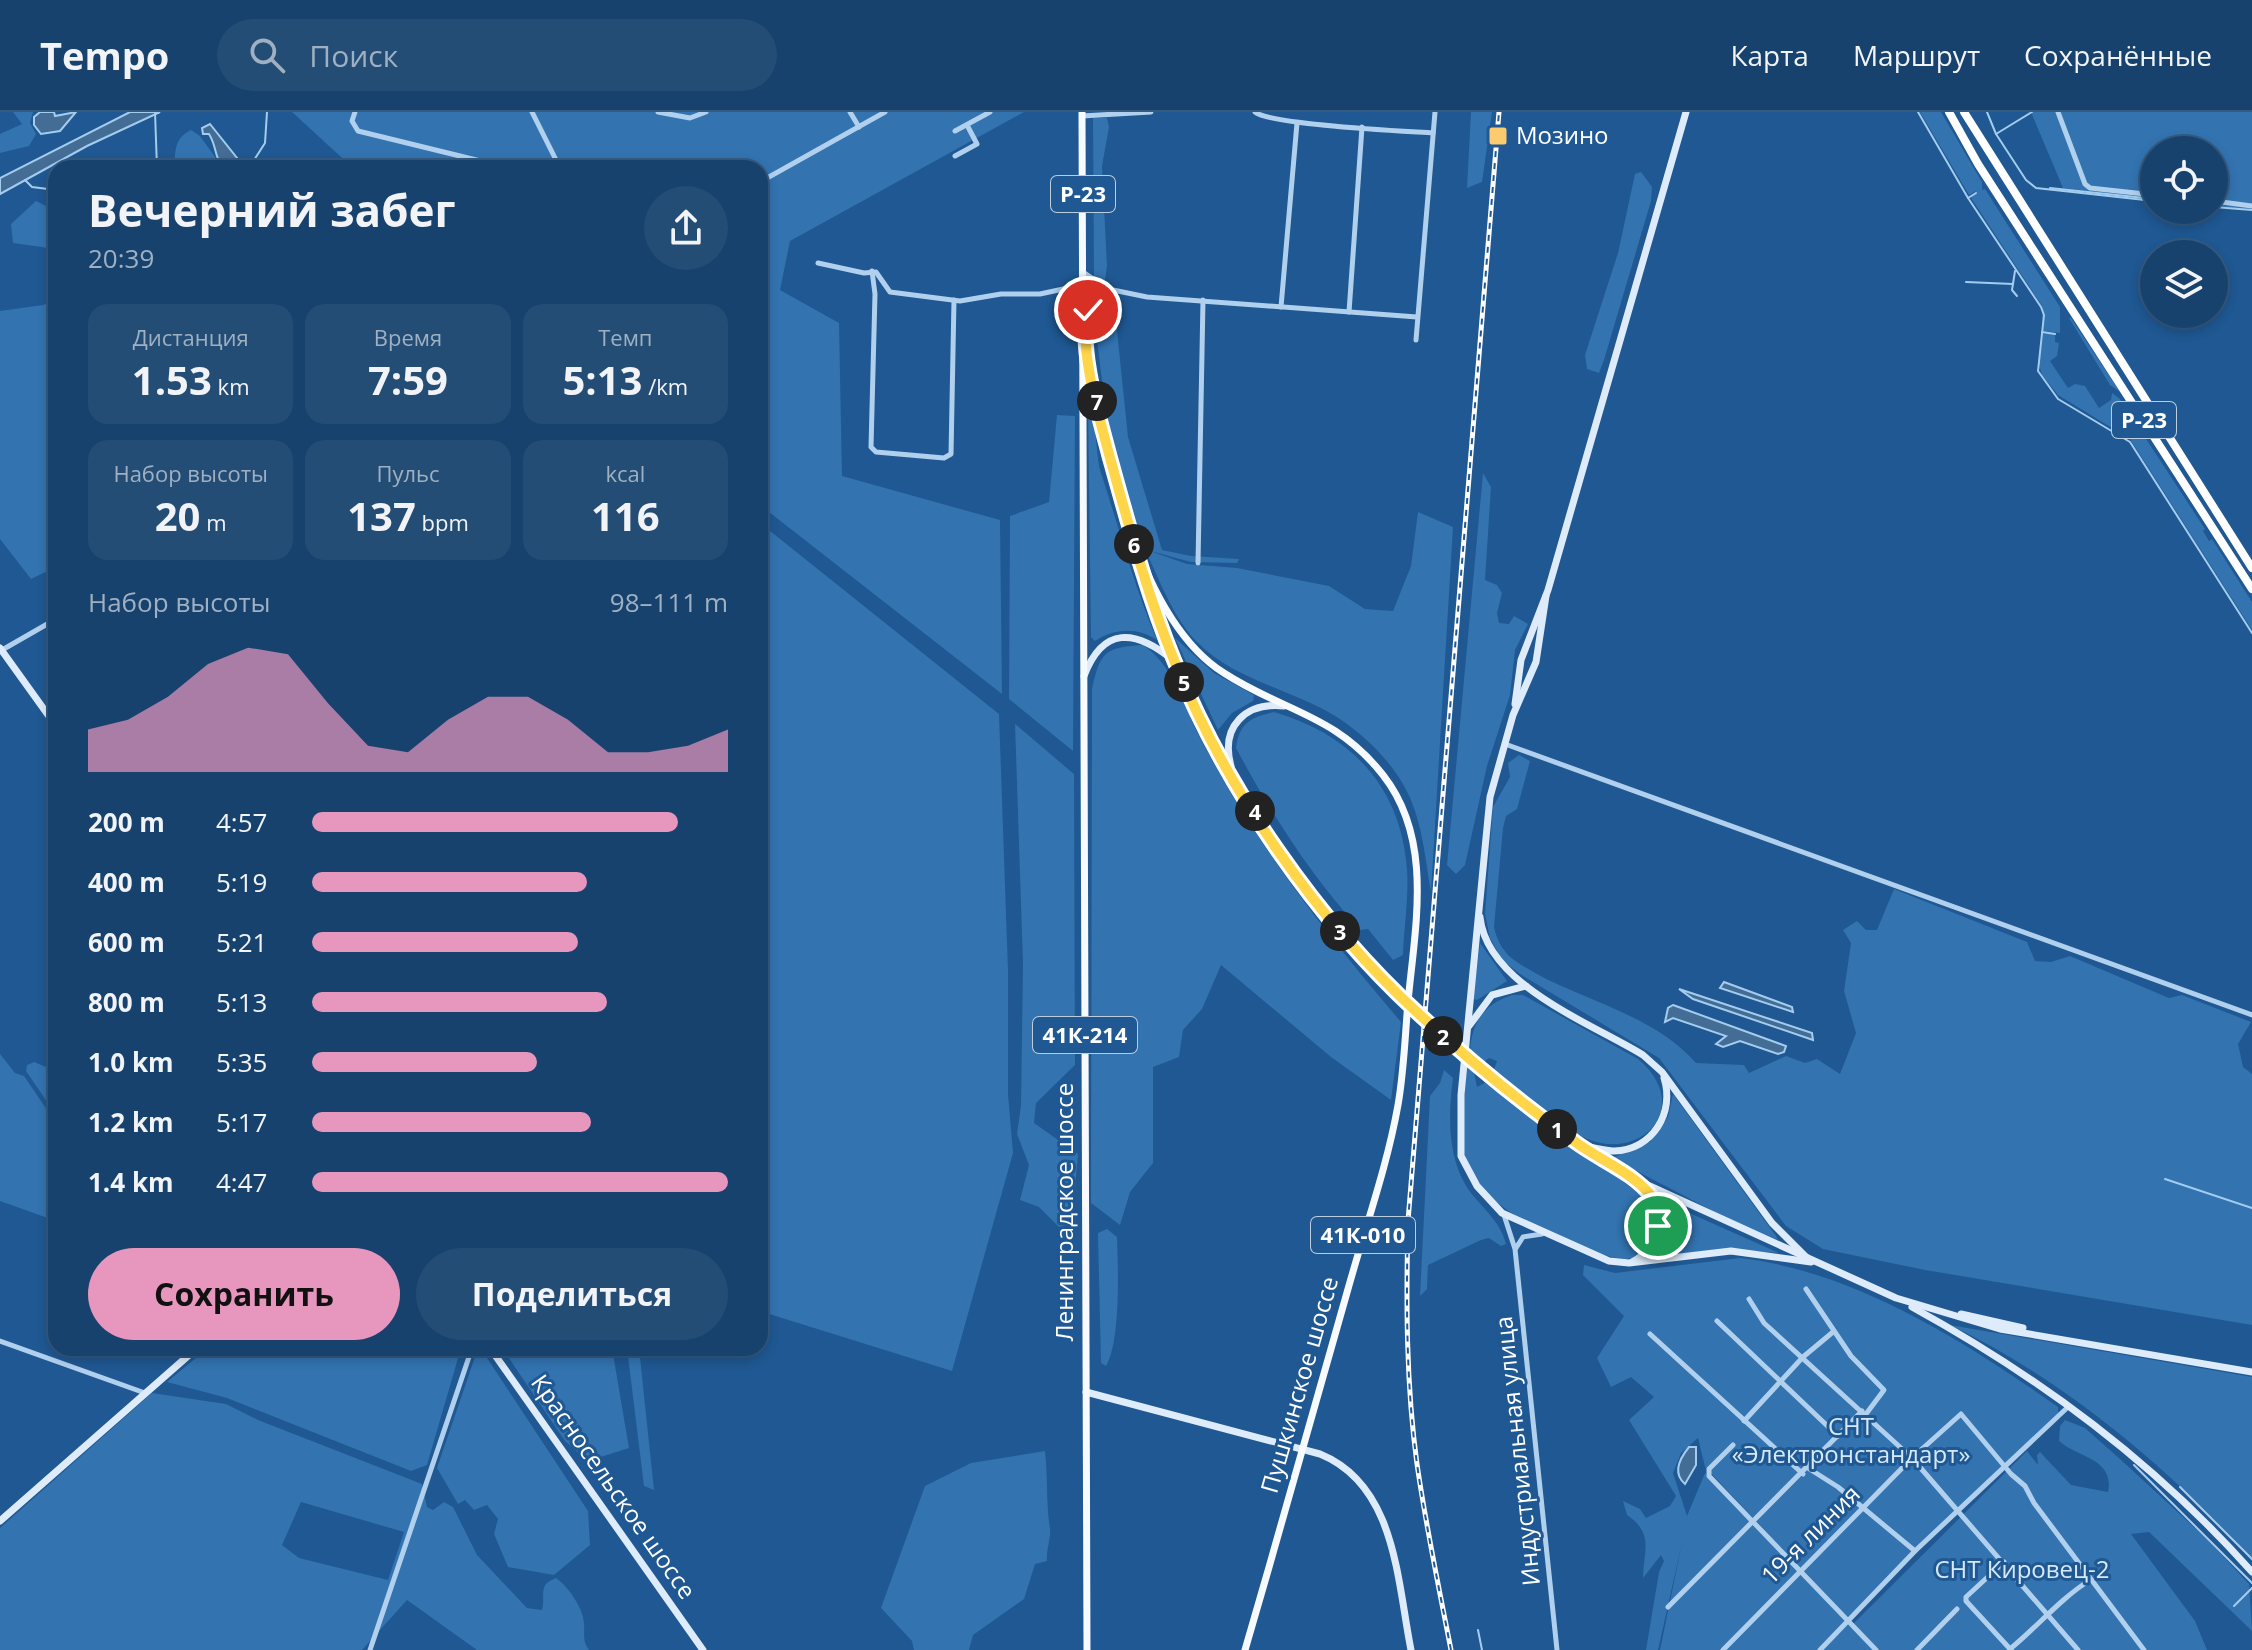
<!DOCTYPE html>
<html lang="ru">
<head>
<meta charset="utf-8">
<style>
  :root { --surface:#17426e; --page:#244d76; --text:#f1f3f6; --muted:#9eb0c2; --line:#365b81; --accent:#e797bd }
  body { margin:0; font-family:"Open Sans",sans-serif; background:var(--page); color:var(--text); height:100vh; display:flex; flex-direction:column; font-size:30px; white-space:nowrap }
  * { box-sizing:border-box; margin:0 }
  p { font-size:26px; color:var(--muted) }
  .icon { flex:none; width:44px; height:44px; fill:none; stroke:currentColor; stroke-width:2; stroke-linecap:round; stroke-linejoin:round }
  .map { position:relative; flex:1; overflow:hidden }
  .sheet { position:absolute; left:48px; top:48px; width:720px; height:1196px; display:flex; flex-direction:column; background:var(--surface); border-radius:24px; box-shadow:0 4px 12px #0003,0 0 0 2px var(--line) }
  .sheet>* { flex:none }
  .controls { position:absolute; left:2140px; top:24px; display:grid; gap:16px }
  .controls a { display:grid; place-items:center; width:88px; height:88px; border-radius:50%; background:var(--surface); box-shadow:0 4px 12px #0003,0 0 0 2px var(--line); font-size:40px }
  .pin { position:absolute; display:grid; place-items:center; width:68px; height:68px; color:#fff; margin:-34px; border:4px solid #fff; border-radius:50%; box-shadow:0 2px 8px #0007 }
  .km { position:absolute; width:40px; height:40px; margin:-20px; border-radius:50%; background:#222; color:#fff; font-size:22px; line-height:40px; text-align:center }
  .round { display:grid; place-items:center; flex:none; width:84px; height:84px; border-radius:42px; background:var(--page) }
  .summary { display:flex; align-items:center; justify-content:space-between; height:136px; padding:0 40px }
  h1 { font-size:44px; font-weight:700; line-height:60px }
  .stats { display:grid; grid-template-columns:repeat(3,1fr); gap:12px; height:136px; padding:8px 40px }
  .stats div { display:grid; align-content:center; border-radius:20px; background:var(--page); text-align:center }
  .stats b { font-size:40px; font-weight:700 }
  .stats small { font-size:22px; font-weight:400 }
  .stats p { font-size:22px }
  .chart { height:224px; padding:16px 40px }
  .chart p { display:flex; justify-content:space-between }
  .chart svg { width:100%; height:144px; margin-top:8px; fill:var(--accent); opacity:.7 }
  .action { display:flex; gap:16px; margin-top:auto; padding:16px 40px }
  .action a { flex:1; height:92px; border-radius:48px; background:var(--accent); color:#111; font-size:32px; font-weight:700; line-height:92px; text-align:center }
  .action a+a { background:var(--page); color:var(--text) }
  ul { padding:0 40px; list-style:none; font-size:26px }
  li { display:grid; grid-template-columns:128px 96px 1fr; align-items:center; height:60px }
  li i { height:20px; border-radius:10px; background:var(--accent) }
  header { display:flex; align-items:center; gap:48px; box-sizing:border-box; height:112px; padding:0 40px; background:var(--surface); border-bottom:2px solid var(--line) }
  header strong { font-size:38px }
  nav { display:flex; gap:44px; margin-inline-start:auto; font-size:28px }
  .search { width:560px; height:72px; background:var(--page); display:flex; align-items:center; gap:20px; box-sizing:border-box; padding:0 28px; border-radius:44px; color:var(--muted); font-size:30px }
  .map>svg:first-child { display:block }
</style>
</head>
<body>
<header>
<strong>Tempo</strong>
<div class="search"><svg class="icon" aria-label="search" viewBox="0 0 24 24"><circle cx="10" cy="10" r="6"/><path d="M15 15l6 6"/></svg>Поиск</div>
<nav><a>Карта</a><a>Маршрут</a><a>Сохранённые</a></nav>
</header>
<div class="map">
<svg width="2252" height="1538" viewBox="0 0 2252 1538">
  <rect width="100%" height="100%" fill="#1f5892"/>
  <g fill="#3273b0" fill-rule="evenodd">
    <path d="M13,0H33L30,11L36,22L29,34L0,41V22L22,12Z"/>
    <path d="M292,0H1024L790,129L780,178L839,211L842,364L1000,408L1002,582L760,393V56H353Z"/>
    <path d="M1471,0H1492L1482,70L1467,76Z"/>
    <path d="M1920,0H1941L1982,70V78L1985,77L2060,195V221L2043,219L2042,194L1971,86L1976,79L1969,83Z"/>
    <path d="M2031,0H2252V98L2214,94V38H2154V87L2063,76Z"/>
    <path d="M1093,6H1107L1109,15L1102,54L1107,154L1105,168L1100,171L1094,165Z"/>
    <path d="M191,18L200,24L223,56H174C176,39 173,27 191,18Z"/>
    <path d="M1641,60L1652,75L1651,89L1604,248L1599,261L1587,257L1585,243L1618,141L1635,62Z"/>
    <path d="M36,89L56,99V137L13,131L11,112Z"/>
    <path d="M1106,180H1113L1128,325L1162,438L1191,444L1239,447L1237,451L1191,450L1143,437C1113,362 1102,279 1094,198Z"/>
    <path d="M56,187V455L31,467L0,427V199L43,193Z"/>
    <path d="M2069,206H2071L2120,280L2110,273Z"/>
    <path d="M2043,221L2055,223V230L2059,231L2057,244L2050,249L2068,276L2075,272L2085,274L2099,296L2111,288L2112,281L2120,287L2205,417L2203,419L2209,429L2212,427L2252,490V518L2130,327L2058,283L2042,263L2039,253Z"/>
    <path d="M1088,292C1099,313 1094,340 1102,364C1120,419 1134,474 1157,528C1137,515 1115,516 1095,529L1091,525Z"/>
    <path d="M1057,303L1075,304L1073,639L1009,587L1010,404L1049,390Z"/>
    <path d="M1483,361L1491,375L1485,468L1497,473L1502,481L1497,501L1499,511L1509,512L1514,504L1528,512L1515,538L1510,583L1487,654L1465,753L1456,762L1447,753Z"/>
    <path d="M1418,400L1453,415L1431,780C1425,746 1422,705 1404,674C1389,646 1358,617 1330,601C1285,575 1234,568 1196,529C1174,506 1161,472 1148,444L1150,439L1187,452L1237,456L1329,474L1365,497L1393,499L1411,454Z"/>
    <path d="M760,411L999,602L1008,859V982L1013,1041L952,1259L760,1199Z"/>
    <path d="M1175,526L1214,561L1254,583L1253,589L1232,601L1218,618Z"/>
    <path d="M1143,533C1171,551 1183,591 1197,620C1253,729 1323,818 1401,910L1391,988L1331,945L1221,853L1202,897L1183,918L1179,945L1153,955V1051L1130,1080L1120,1113L1091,1091L1092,577C1100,541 1104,535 1143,533Z"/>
    <path d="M1274,600C1351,622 1401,675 1407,757C1409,785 1404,815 1403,843L1393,848L1368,817L1360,818C1310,762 1271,702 1236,636C1239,611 1251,605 1274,600Z"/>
    <path d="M1015,612L1074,662L1075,953L1036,991L1034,1011L1078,1042L1072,1112L1059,1115L1039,1095L1020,1088L1029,1053L1017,1022L1021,993L1023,852Z"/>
    <path d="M1519,643L1530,649L1517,697L1506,704L1503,716L1494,815C1497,829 1504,842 1517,850C1574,888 1649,898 1696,951L1744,953L1749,961L1786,944L1805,951L1817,947L1840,962L1856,921L1844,879L1851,831L1843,818L1857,809L1866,818H1877L1894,777L2027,830L2035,849L2051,850L2070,844L2169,886L2182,883L2251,910L2238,932L2243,955L2252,962V1213L1925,1158L1823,1137L1786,1114L1659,946L1520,862L1502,848L1490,826L1485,802L1493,695L1510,665L1508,651Z"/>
    <path d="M1480,831L1507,869L1477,888L1473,887Z"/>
    <path d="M1512,883H1523L1638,947C1692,992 1646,1048 1590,1028C1562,1018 1518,980 1492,962L1497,949L1489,946L1482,951L1470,940C1471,911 1484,892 1512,883Z"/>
    <path d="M0,942L15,961L24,964L56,1011V1109L0,1089Z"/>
    <path d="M34,950L56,959V1003L26,959L27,953Z"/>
    <path d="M1467,955L1474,960L1477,975L1486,970L1647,1087C1655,1100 1656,1113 1650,1127C1645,1136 1638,1146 1627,1147C1600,1148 1525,1112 1503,1095C1488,1084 1475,1070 1468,1053C1456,1025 1465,984 1467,955Z"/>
    <path d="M1444,958L1453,966C1448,1004 1447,1049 1471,1081C1484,1097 1501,1111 1506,1132L1501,1134L1489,1126L1481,1128L1428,1153L1427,1177L1420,1184L1430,984L1440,971Z"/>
    <path d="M1673,982L1776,1124L1778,1128L1730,1108L1612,1046L1650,1030L1668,1005Z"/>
    <path d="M1658,1087L1779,1141L1724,1137L1646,1145C1661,1127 1666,1109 1658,1087Z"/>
    <path d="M1107,1117L1117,1125C1118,1155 1121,1229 1106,1254L1101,1251L1098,1121Z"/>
    <path d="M1740,1146C1854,1159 1966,1230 2058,1295V1301L1918,1436L1850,1508L1705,1355L1698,1326L1681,1341L1673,1361L1687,1404L1705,1361L1850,1515L2027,1339L2038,1353L2037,1343L2040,1340L2071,1373L2108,1380C2115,1346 2076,1345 2059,1329L2060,1314L2065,1308L2085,1316L2120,1347L2207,1427L2249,1472L2252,1519L2149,1420L2131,1422L2195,1509L2207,1538H1660L1682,1431L1658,1538H1646L1659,1460L1664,1449L1661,1443L1643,1466C1643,1440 1655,1422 1627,1403L1623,1389L1640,1397L1646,1406L1670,1394L1676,1384L1629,1308L1654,1285L1631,1265L1611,1275L1597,1246L1624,1204L1583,1163L1584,1153L1615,1161Z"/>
    <path d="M1950,1213L2252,1265V1449C2172,1357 2060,1265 1950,1213Z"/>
    <path d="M208,1236H461L427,1353L411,1359L227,1286L167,1270Z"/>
    <path d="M502,1236H612L629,1336L588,1349L565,1329Z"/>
    <path d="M627,1236H639L654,1378L644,1374Z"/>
    <path d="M485,1243L588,1399L590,1433L554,1463L508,1455L494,1422L498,1407L487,1393L474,1398L465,1388L458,1392L437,1356L475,1245Z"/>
    <path d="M152,1281L226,1292L258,1308L422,1372L427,1395L433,1398L444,1390L453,1395L477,1443L527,1496L542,1498C546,1482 537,1473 556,1466C568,1474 584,1497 584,1512C585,1523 582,1528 589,1538H477L407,1488L362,1538H0V1416ZM301,1390L404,1420L388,1468L299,1446L282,1433Z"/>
    <path d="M1045,1339C1048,1365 1046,1391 1050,1417C1051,1427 1046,1438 1047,1449L1035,1452L1024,1487L973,1523L969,1538H914L912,1529L881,1496L925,1374L971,1351Z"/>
  </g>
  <g fill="#446d96" stroke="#a4ccef" stroke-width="2">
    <path d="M40,0H54L55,4L76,0L60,19L41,22L34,13V5Z"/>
    <path d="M130,0H160L87,34L0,82V66Z"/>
    <path d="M210,12L245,56H223C214,44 217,35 209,22H203L202,16Z"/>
    <path d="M1724,870L1792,895L1793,900L1720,876Z"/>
    <path d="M1679,877L1812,921L1813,928L1693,887Z"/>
    <path d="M1673,893L1786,934L1784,940L1778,942L1740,929L1723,935L1716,932L1726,924L1673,906L1665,910L1668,896Z"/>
    <path d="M1689,1335H1696V1353L1685,1372C1672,1361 1680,1346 1689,1335Z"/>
  </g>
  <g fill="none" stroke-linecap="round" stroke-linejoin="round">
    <g stroke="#a4ccef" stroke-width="2">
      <path d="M155,0L157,56"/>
      <path d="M1918,0L1968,86L2041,195L2044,203L2038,259L2058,287L2130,330L2252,521"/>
      <path d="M1987,0L1996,22L2032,0"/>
      <path d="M1996,22L2026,68L2036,76L2154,89"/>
      <path d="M249,56L265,31L267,0"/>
      <path d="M25,68L32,75L56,78"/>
      <path d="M2050,76L2154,87"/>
      <path d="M1968,86L1976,81"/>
      <path d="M2214,95L2252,98"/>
      <path d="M2015,159L2012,178L2017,184"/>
      <path d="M1966,170L2013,172"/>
      <path d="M2042,220L2055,222"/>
      <path d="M2165,1067L2252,1096"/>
      <path d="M2134,1353L2252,1471"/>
      <path d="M2180,1375L2252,1447"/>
      <path d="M2234,1494L2252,1476"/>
      <path d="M1478,1518L1482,1538"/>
    </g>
    <g stroke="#b0d0ee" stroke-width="5">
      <path d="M355,0L352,9L358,19L509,56"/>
      <path d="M532,0L560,56"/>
      <path d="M658,0L690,6L706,0"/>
      <path d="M850,0L859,15"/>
      <path d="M1255,0C1271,13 1403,19 1433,21"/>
      <path d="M2058,0L2085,72L2090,76L2154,83"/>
      <path d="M1082,4L1151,0"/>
      <path d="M955,19L990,0"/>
      <path d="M955,44L977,32L967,13"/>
      <path d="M760,70L885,0"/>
      <path d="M2214,89L2252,94"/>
      <path d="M818,151L864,161L876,160L890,180L960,189L1001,182H1040L1082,173"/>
      <path d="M872,159L875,182L871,335L876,340L944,346L951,342L954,188"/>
      <path d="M1083,160L1108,177L1147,185L1417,205"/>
      <path d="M1281,195L1297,11"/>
      <path d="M1349,200L1362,15"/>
      <path d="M1085,212L1093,191L1107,177"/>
      <path d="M1416,228L1435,0"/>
      <path d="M1198,451L1203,188"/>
      <path d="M2,538L56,507"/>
      <path d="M1505,632L2252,903"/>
      <path d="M1504,1103L1515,1137L1557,1538"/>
      <path d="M1516,1136L1523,1125L1542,1122"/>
      <path d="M1806,1177L1851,1244L1884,1278L1866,1302"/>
      <path d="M1749,1187L1764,1211L1912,1346L2078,1538"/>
      <path d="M1717,1209L1838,1324"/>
      <path d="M1650,1222L1803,1362"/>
      <path d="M0,1229L145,1281"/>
      <path d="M1744,1309L1803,1245L1833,1220"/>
      <path d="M1733,1333L1709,1357V1364L1876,1538"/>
      <path d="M1808,1356L1838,1375L1915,1439"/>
      <path d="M2004,1450L1966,1485V1489L2011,1538"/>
      <path d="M1668,1495L1862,1299"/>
      <path d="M2010,1537C2038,1514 2060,1487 2090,1468"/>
      <path d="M370,1538L472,1236"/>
      <path d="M1723,1538L1912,1346L1961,1302L2011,1362L2025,1374L2034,1391L2144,1538"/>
      <path d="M1820,1538L1915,1439L2069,1294"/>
      <path d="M1917,1538L1957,1497"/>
    </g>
    <g stroke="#ddebfa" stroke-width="7">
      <path d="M1137,441C1178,602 1275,749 1385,870"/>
      <path d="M1546,484L1536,550L1513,603L1490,685L1461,983V1044L1477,1074L1502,1101L1609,1149L1629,1151L1731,1139L1811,1150"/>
      <path d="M0,536L56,614"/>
      <path d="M1084,564C1103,514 1135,517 1173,548"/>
      <path d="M1515,592L1521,548L1548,478L1686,0"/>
      <path d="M1231,654C1220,614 1246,590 1284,594"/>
      <path d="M1480,805C1487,873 1591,911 1643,943L1662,960L1772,1111L1807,1146"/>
      <path d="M1469,914L1492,883L1526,874"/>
      <path d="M1489,965L1581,1034L1630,1065L1896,1186L2000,1217L2252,1260"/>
      <path d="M1582,1034C1593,1035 1604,1039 1614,1039C1653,1038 1675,1000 1664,966"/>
      <path d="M1632,1150C1668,1130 1664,1096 1638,1072"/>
      <path d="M1912,1195C2041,1266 2154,1350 2252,1460"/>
      <path d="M1961,1202L2023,1216"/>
      <path d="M490,1236L703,1538"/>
      <path d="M1086,1280L1320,1342C1396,1373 1397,1468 1411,1538"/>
      <path d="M0,1409L197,1236"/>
    </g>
    <g stroke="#f7fbff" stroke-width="7">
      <path d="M1082,0L1087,1538"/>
      <path d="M1086,230C1104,328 1134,504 1224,561C1284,600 1335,602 1383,663C1434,728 1415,814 1408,890C1405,924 1404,959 1398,993C1387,1055 1365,1116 1348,1177C1314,1298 1280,1418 1245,1538"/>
    </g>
    <g stroke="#fff" stroke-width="8">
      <path d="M1949,0L1978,52L2252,477"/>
      <path d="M1964,0L2252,456"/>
    </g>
    <defs>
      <path id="rail" d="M1451,1538C1439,1476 1426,1415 1417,1352C1406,1272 1406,1190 1408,1109L1499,0"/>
    </defs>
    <use href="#rail" stroke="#fff" stroke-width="5"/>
    <use href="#rail" stroke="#1f5892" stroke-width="2" stroke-dasharray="6" stroke-linecap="butt"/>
    <path stroke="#ddebfa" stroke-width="7" d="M1385,870L1489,965"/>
  </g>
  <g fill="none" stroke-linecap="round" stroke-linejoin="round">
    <defs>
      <path id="route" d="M1088,198C1078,237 1100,307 1110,346C1129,414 1147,482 1174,548C1225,676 1318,810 1420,903C1469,948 1520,990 1574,1029C1599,1048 1633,1060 1652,1085C1658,1094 1659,1105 1658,1114"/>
    </defs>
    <use href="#route" stroke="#fff" stroke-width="16"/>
    <use href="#route" stroke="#ffd54a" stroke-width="10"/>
  </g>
  <rect fill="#fccb70" stroke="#1f5892" stroke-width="3" x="1488" y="14" width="20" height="20" rx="4"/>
  <g text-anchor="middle" stroke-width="6" stroke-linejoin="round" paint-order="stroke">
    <g fill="#1f5892" stroke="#bccdde" stroke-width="2">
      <rect x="1051" y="64" width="64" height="36" rx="6"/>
      <rect x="2112" y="290" width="64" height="36" rx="6"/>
      <rect x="1033" y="905" width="104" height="36" rx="6"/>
      <rect x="1311" y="1105" width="104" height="36" rx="6"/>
    </g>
    <g font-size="22" font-weight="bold" fill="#fff">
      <text x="1083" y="90">Р-23</text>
      <text x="2144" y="316">Р-23</text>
      <text x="1085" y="931">41К-214</text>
      <text x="1363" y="1131">41К-010</text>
    </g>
    <g font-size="24" fill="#fff" stroke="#1f5892" text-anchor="start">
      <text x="1516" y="32">Мозино</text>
    </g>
    <g font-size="24" fill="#fff" stroke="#1f5892">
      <text transform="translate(1065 1100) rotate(-90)" y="8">Ленинградское шоссе</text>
      <text transform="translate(1300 1273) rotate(-74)" y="8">Пушкинское шоссе</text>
      <text transform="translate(1518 1339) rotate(-96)" y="8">Индустриальная улица</text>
      <text transform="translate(613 1375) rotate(55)" y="8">Красносельское шоссе</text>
      <text transform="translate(1811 1423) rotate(-45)" y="8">19-я линия</text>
    </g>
    <g font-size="24" fill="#d6e9fa" stroke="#1f5892">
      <text x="1851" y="1323">СНТ<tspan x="1851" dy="28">«Электронстандарт»</tspan></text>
      <text x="2022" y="1466">СНТ Кировец-2</text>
    </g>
  </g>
</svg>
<div class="controls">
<a><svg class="icon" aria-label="locate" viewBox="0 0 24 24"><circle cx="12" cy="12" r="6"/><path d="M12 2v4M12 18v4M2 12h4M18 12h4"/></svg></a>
<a><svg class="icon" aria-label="layers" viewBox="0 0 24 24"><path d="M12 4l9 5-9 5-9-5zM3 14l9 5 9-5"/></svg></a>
</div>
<div class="pin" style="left:1658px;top:1114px;background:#1e9e55"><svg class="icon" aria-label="arrive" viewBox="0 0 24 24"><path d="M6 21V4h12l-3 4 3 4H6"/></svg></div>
<div class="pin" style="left:1088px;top:198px;background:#d93025"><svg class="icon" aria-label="check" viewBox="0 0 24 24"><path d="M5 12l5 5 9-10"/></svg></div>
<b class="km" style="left:1557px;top:1017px">1</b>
<b class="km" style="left:1443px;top:924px">2</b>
<b class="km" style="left:1340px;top:819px">3</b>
<b class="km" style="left:1255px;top:699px">4</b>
<b class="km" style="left:1184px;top:570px">5</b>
<b class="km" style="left:1134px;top:432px">6</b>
<b class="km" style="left:1097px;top:289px">7</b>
<section class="sheet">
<div class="summary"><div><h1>Вечерний забег</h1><p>20:39</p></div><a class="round"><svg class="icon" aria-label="share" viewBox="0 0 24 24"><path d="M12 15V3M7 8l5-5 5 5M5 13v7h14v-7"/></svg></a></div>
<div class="stats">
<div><p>Дистанция</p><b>1.53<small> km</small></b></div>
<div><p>Время</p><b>7:59</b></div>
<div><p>Темп</p><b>5:13<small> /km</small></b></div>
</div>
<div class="stats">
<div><p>Набор высоты</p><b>20<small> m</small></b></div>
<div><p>Пульс</p><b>137<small> bpm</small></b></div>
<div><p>kcal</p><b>116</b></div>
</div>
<div class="chart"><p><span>Набор высоты</span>98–111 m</p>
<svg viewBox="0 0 160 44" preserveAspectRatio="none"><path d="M0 44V31L10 28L20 21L30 11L40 6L50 8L60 23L70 36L80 38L90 28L100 21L110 21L120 28L130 38L140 38L150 36L160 31V44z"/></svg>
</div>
<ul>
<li><b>200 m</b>4:57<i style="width:88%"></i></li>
<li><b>400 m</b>5:19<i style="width:66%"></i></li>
<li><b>600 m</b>5:21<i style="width:64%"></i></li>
<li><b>800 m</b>5:13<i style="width:71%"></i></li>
<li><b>1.0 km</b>5:35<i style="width:54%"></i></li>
<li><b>1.2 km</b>5:17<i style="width:67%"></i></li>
<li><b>1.4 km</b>4:47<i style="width:100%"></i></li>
</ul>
<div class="action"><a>Сохранить</a><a>Поделиться</a></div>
</section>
</div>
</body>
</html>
